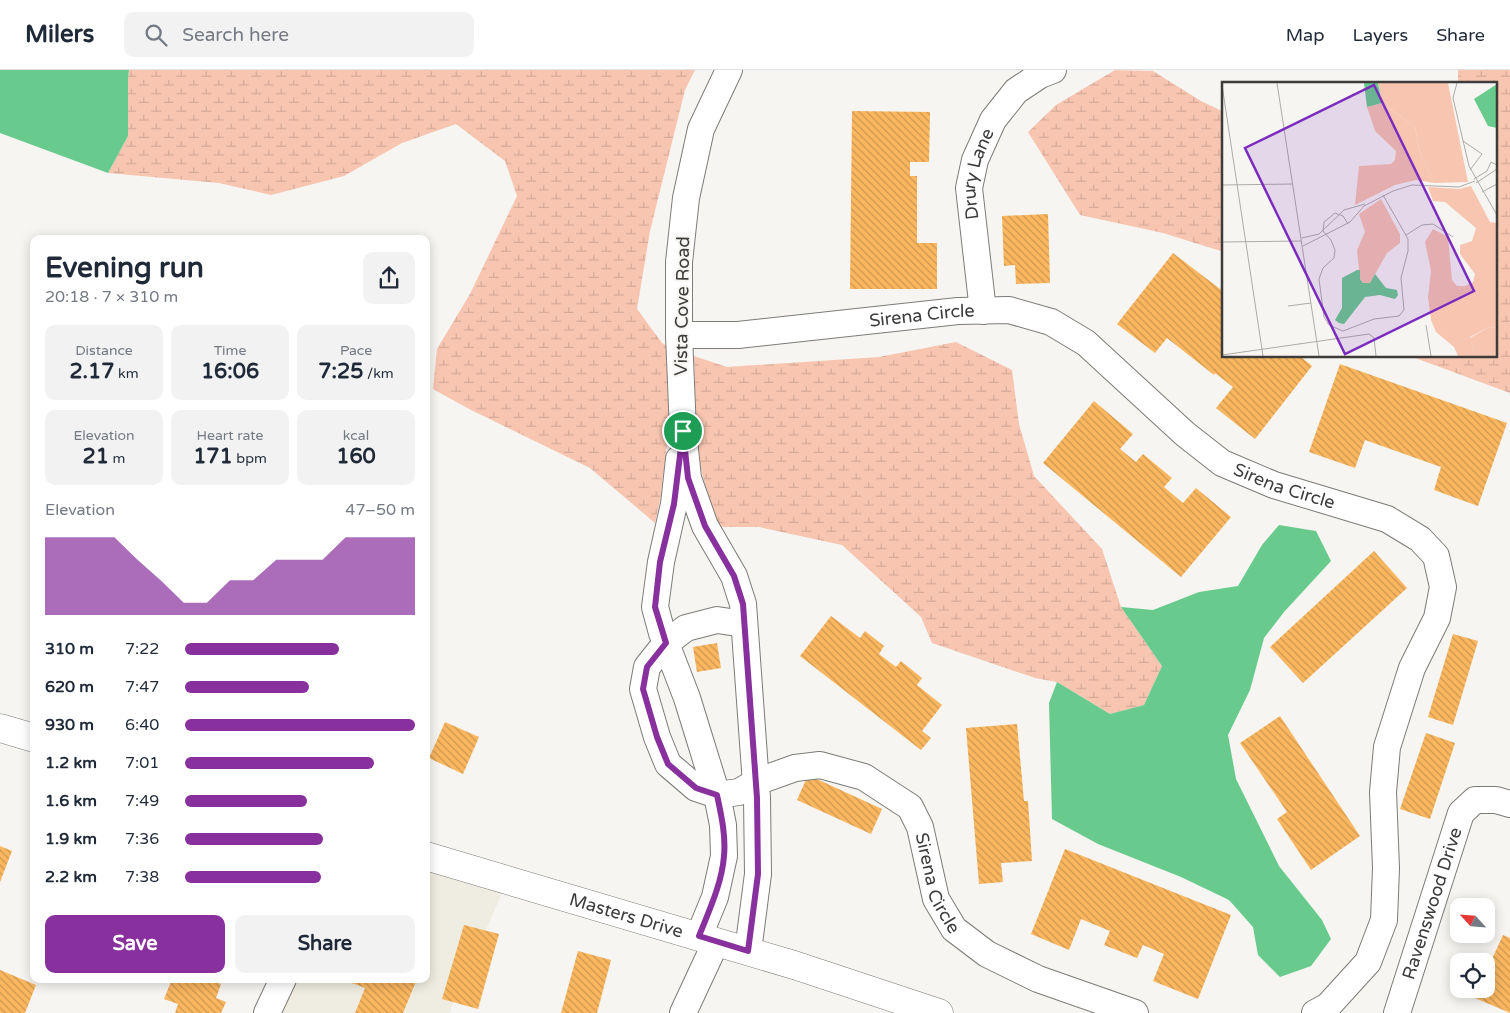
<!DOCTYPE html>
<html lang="en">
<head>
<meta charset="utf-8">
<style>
  :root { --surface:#fff; --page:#f2f2f3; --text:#1f2937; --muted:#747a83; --line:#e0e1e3; --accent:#88309d }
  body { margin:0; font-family:"Varela Round",sans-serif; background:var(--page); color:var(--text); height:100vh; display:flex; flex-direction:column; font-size:19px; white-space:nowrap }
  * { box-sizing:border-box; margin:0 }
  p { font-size:16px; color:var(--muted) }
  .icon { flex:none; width:28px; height:28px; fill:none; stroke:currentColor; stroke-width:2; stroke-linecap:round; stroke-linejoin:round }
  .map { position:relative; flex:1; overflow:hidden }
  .details { position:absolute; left:30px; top:165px; width:400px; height:748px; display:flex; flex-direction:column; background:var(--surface); border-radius:10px; box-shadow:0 2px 12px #0003 }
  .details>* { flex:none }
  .needle { width:32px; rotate:296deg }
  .fabs { position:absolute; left:1450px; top:828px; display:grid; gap:10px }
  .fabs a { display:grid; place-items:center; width:45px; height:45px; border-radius:10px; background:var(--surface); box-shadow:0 2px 12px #0003; font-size:25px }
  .pin { position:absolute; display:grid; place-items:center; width:42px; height:42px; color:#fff; margin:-21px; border:2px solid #fff; border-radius:50%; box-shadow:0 1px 5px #0007 }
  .round { display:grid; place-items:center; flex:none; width:52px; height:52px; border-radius:10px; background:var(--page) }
  .headline { display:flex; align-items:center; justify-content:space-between; height:85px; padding:0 15px }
  h1 { font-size:28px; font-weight:800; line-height:38px }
  .metrics { display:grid; grid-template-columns:repeat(3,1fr); gap:8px; height:85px; padding:5px 15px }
  .metrics div { display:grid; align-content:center; border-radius:10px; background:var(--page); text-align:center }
  .metrics b { font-size:21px; font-weight:800 }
  .metrics small { font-size:14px; font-weight:400 }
  .metrics p { font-size:14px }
  .chart { height:140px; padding:10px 15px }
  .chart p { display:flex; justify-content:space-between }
  .chart svg { width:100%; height:90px; margin-top:5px; fill:var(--accent); opacity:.7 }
  .cta { display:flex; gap:10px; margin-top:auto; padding:10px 15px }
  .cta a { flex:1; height:58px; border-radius:10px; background:var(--accent); color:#fff; font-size:20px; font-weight:800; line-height:58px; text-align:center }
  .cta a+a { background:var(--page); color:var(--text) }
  ul { padding:0 15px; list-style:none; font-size:16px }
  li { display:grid; grid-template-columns:80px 60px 1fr; align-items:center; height:38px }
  li i { height:12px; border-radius:6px; background:var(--accent) }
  header { display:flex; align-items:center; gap:30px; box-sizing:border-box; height:70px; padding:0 25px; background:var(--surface); border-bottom:1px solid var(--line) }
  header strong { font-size:24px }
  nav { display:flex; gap:28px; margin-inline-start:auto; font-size:18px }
  .search { width:350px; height:45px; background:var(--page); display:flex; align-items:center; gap:12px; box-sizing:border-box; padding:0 18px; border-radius:10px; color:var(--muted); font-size:19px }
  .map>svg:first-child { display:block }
</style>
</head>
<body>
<header>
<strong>Milers</strong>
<div class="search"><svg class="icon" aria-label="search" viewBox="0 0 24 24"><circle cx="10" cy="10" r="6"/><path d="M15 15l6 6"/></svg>Search here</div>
<nav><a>Map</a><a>Layers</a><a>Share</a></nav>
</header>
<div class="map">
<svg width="1510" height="943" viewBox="0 0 1510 943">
  <defs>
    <pattern id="wetland-marsh" width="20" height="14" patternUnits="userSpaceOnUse" patternTransform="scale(1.25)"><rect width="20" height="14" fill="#f7c5b0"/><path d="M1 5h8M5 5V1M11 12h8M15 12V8" fill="none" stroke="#d5aa98"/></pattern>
    <pattern id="building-back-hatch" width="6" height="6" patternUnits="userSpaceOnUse" patternTransform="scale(1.25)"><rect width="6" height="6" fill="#fbb760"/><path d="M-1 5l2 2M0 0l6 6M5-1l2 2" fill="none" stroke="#cc9650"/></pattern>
  </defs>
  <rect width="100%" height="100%" fill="#f6f5f1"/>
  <path fill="#efede1" d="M426,799L503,821L449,943H281L297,909H426Z"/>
  <g fill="url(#wetland-marsh)">
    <path d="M129,0H695L685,20L650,161L637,239L662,273L666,275L669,359L660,430L655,453L590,398L469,339L433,319L437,279L470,224L517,126L505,91L456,54L402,73L344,106L271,125L219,113L108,103L128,66V9Z"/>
    <path d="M1115,0L1153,1L1201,31L1224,42V182L1163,163L1080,145L1028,62L1056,35Z"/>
    <path d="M1458,0H1510V323L1410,286H1496V14H1458Z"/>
    <path d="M956,272L1012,300L1019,354L1034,406L1102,479L1121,537L1162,596L1144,635L1110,644L1057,612L1035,608L932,573L921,547L842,475L759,457H720L718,453C707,420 693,386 698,351L696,350L694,286L727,297L879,287Z"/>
  </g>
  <g fill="#68ca8c">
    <path d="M0,0H129L128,9V66L108,103L0,63Z"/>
    <path d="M1279,455L1316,461L1331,491L1284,542L1264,568L1250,620L1228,665L1236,709L1279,796L1322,850L1331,869L1311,896L1280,907L1258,885L1253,857L1229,830L1181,807L1098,774L1052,749L1049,633L1057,612L1110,644L1144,635L1162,596L1121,537L1153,540L1199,522L1238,516L1262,475Z"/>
  </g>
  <g fill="url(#building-back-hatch)">
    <path d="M852,41L930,42L929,92H910V106H917V173H937V219H850Z"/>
    <path d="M1048,144L1050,213L1016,214L1015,195L1004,196L1002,146Z"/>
    <path d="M1173,183L1224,222V286H1300L1312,296L1255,369L1216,338L1233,317L1215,303L1214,305L1167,268L1155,283L1117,254Z"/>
    <path d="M1340,294L1507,353L1478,436L1434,420L1441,397L1365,370L1355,398L1309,382Z"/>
    <path d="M1094,331L1133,364L1120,379L1136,392L1143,384L1172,408L1164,417L1183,433L1196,418L1231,447L1181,507L1043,393Z"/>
    <path d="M1374,481L1407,518L1303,613L1270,577Z"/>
    <path d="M831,546L860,568L865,561L884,576L879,584L896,597L901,591L922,608L917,615L942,635L922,661L931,668L921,680L800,586Z"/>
    <path d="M1453,564L1478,571L1453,655L1428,647Z"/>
    <path d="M717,573L721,598L697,602L693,577Z"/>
    <path d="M1280,646L1360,766L1311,800L1277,749L1287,742L1240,673Z"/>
    <path d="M445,652L479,667L463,704L429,688Z"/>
    <path d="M1017,654L1024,731H1028L1032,791L1001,793L1003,812L979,814L966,658Z"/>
    <path d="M1426,663L1455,673L1430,749L1400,739Z"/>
    <path d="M808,705L882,739L871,764L797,730Z"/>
    <path d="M0,776L12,781L0,812Z"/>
    <path d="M1065,779L1231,845L1198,929L1153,911L1164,884L1143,875L1137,888L1104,875L1110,861L1081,849L1069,880L1031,864Z"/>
    <path d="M464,855L499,864L478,939L442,929Z"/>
    <path d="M1503,865L1510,868V943L1475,928L1479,919H1486V902Z"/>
    <path d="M578,881L611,890L597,943H561Z"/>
    <path d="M0,900L36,915L25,943H0Z"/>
    <path d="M172,909H206L221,914L216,928L226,932L221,943H175L178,934L164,929Z"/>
    <path d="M342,909H417L403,943H355L365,918Z"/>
  </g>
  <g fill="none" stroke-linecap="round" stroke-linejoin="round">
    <defs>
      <g id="minor">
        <path d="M729,0L701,59L686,128L679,192V265L683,361L688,408L705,456L734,506L743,534L757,728L758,804L748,881"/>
        <path id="s1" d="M983,241L969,118L975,90L993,50L1016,21L1040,5L1053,0"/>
        <path id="s2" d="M679,265H738L958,241L1009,240L1051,252L1086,273L1185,364L1222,393L1274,415L1387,449L1420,469L1436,486L1443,517L1437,548L1412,598L1387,677L1383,722L1386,798L1384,850L1368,892L1328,936L1315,943"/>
        <path d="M679,389L674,434L661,492L655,537L662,563L687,628L717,725L723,755L724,786L715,827L699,866"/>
        <path id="s3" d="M744,554L717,550L686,558L666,573L647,597L643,619L657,667L668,694L696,718L717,725L739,722L756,712L795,698L820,695L864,707L910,737L920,757L936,829L954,859L987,884L1038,909L1135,943"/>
        <path d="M267,943L283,909"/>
        <path d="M683,943L716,872"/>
        <path id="s4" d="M1397,943L1461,743L1475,730H1496L1510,734"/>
      </g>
      <g id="tertiary">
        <path d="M0,658L34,668"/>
        <path id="s5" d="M426,786L794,895L939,943"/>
      </g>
    </defs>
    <use href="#minor" stroke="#7c7b77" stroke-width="28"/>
    <use href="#tertiary" stroke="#7c7b77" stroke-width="29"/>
    <use href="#minor" stroke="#fff" stroke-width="26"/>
    <use href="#tertiary" stroke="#fff" stroke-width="28"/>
  </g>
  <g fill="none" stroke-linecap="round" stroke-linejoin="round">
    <defs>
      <path id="route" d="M683,361L688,408L705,456L734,506L743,534L757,728L758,804L748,881L699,866C709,841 722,813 724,786C726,765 721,744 717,725L696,718L668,694L657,667L643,619L647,597L666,573L655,537L660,492L674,434Z"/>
    </defs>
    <use href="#route" stroke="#fff" stroke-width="10"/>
    <use href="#route" stroke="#88309d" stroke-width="6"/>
  </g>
  <g text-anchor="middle" stroke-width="4" stroke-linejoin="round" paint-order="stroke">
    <g font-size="18" fill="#3d3c3b" stroke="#f6f5f1">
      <text dy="6" stroke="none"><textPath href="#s1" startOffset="139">Drury Lane</textPath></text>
      <text transform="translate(682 236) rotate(-89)" y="6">Vista Cove Road</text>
      <text dy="6" stroke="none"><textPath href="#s2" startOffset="244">Sirena Circle</textPath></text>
      <text dy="6" stroke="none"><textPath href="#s2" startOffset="664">Sirena Circle</textPath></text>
      <text dy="6" stroke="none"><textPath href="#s3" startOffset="566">Sirena Circle</textPath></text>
      <text dy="6" stroke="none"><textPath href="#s4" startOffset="115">Ravenswood Drive</textPath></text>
      <text dy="6" stroke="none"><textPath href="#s5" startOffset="209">Masters Drive</textPath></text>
    </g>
  </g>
  <g transform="translate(1222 12)">
    <rect width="275" height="275" fill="#f6f5f1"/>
    <path d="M156,1H226L246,100L212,101L198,71L193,45L160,21ZM267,245L275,246V274H253L248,256Z" fill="#f7c5b0"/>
    <path d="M160,21L193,45L198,71L212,101L194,98L173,103L133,123L137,84L169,82L173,78L174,69L153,49L145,25ZM249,104L268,140L275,141V246L267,245L248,255L253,274H236L232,265L214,250L209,238L206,215L209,189L203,160L211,147L226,155L230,198L235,204H243L251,200L253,192L238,172V163L250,159L254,146L223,120L211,119L206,105L237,107ZM159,117L178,152V161L165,171L148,201H141L138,197L135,168L143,150L137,132Z" fill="#f7c5b0"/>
    <path d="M142,1H156L160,21L145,25ZM275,2V46L266,44L252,17ZM135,188H138V197L141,201H148L153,192L164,206L175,208L176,213L173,217L158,213L143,215L122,242L117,241L113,238L120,226V196Z" fill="#68ca8c"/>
    <path fill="none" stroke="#acaba8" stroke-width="1" d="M55,1L97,274M235,1L231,16L247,84L275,133M0,3L41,274M241,59L260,72L248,88M252,97L265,89L269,80L275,83M254,101L275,87M0,103L71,102M260,110L275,102M126,142L121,134L113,131L102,140L101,149L109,158L113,168L112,176L101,186L97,197L102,235L107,243L121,249L152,237L177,234L182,228L179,196L186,169V157L161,113M184,153L200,143L211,142L231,155M80,156L97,152L122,128L143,122M0,160L80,159M81,164L128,140L142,124L171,109L190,103L237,105L253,99M66,224L89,221M204,243L209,274M0,273L147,252L152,256L154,274"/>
    <path fill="#7b2cbf" fill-opacity="0.15" stroke="#7b2cbf" stroke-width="2.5" d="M152,3L252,209L123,272L23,66Z"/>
    <rect width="275" height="275" fill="none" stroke="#3d3c3b" stroke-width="2.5"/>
  </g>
</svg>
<div class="fabs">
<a><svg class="needle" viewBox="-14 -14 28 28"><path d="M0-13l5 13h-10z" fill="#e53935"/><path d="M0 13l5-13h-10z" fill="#747a83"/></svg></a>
<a><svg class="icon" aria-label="locate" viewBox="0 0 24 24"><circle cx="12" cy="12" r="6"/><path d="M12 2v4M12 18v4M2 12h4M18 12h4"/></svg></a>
</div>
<div class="pin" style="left:683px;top:361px;background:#1e9e55"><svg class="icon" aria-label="arrive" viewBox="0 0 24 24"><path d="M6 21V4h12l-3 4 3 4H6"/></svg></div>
<section class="details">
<div class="headline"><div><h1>Evening run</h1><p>20:18 · 7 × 310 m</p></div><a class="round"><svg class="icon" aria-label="share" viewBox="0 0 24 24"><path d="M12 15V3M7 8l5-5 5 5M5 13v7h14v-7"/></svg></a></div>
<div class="metrics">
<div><p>Distance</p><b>2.17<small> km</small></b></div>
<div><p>Time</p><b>16:06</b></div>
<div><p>Pace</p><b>7:25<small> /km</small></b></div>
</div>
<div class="metrics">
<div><p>Elevation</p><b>21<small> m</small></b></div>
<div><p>Heart rate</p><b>171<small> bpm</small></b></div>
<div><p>kcal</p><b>160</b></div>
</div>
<div class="chart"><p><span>Elevation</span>47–50 m</p>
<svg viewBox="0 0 160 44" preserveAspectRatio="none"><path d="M0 44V6L10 6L20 6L30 6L40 17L50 27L60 38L70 38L80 27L90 27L100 17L110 17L120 17L130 6L140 6L150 6L160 6V44z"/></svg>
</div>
<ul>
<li><b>310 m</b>7:22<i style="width:67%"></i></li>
<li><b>620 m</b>7:47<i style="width:54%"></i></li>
<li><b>930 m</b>6:40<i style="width:100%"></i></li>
<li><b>1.2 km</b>7:01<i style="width:82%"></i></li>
<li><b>1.6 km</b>7:49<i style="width:53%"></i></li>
<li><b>1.9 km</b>7:36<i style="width:60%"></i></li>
<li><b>2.2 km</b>7:38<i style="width:59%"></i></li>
</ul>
<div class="cta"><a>Save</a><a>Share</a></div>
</section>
</div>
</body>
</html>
